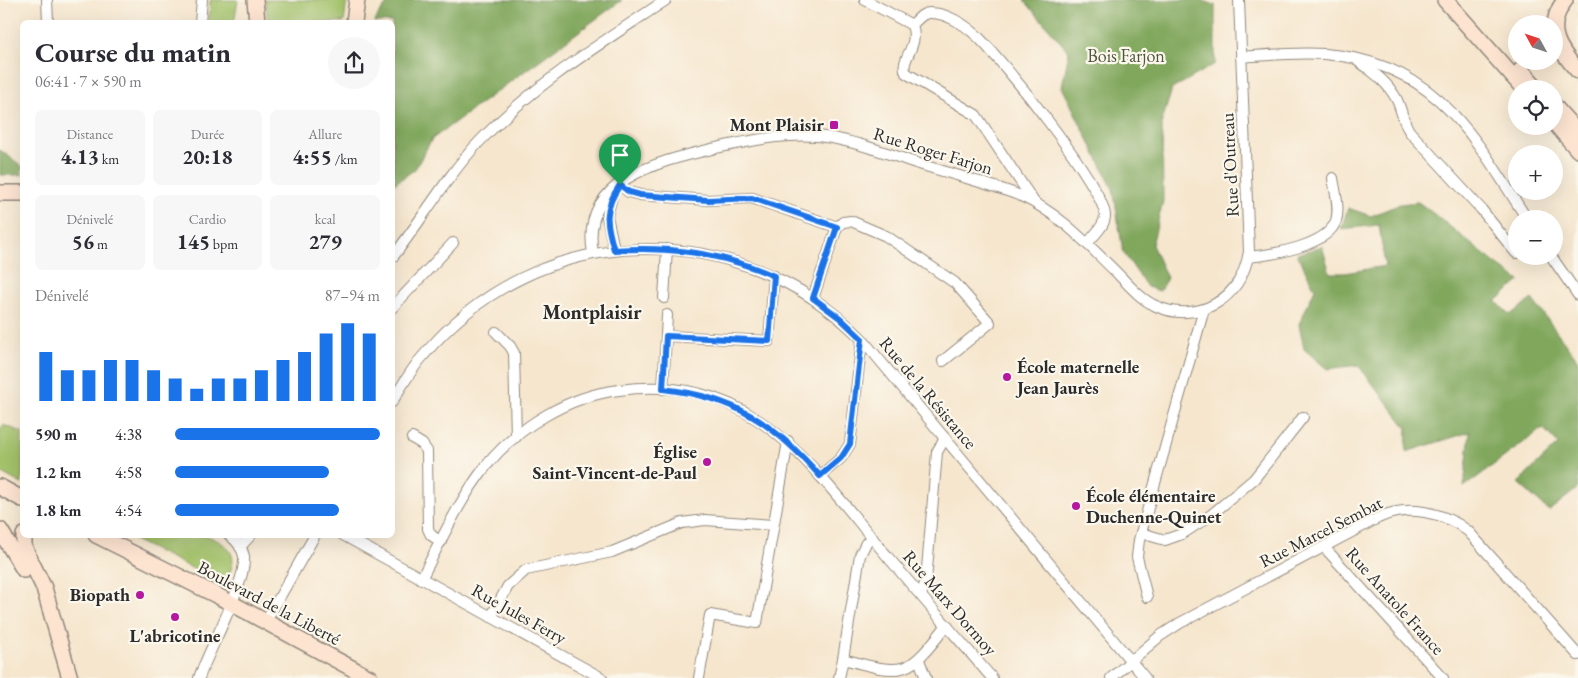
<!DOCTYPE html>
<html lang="fr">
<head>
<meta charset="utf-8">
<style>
  :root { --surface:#fff; --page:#f7f7f7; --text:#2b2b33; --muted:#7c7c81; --accent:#1a73e8 }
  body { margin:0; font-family:"EB Garamond",serif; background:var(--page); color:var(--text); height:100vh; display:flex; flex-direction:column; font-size:19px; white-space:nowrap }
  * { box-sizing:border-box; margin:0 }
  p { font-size:16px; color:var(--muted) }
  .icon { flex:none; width:28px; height:28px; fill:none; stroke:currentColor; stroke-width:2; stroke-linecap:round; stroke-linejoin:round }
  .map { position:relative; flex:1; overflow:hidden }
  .sheet { position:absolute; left:20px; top:20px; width:375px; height:518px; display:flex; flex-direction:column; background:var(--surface); border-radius:8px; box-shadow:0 5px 20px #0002 }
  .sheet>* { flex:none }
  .needle { width:32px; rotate:310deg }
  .buttons { position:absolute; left:1508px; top:15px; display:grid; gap:10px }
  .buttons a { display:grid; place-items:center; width:55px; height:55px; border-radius:50%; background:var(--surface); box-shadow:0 5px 20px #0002; font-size:25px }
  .pin { position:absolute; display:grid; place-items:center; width:42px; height:42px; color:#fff; margin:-51px -21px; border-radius:50% 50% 50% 0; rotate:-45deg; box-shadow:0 0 5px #0007 }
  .pin .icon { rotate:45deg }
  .round { display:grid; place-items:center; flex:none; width:52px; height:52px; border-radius:26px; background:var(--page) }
  .summary { display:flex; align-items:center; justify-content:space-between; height:85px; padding:0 15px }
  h1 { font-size:28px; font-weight:700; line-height:38px }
  .stats { display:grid; grid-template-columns:repeat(3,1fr); gap:8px; height:85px; padding:5px 15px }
  .stats div { display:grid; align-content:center; border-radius:8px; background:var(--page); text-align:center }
  .stats b { font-size:21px; font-weight:700 }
  .stats small { font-size:14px; font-weight:400 }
  .stats p { font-size:14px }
  .chart { height:140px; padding:10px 15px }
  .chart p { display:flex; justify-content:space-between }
  .chart svg { width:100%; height:90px; margin-top:5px; stroke:var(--accent); stroke-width:6 }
  ul { padding:0 15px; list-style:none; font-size:16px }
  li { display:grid; grid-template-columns:80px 60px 1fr; align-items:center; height:38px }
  li i { height:12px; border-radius:6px; background:var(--accent) }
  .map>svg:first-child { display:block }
</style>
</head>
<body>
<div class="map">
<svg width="1578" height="678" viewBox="0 0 1578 678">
  <rect width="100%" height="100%" fill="#fbf7ec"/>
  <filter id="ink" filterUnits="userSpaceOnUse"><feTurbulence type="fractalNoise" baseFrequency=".02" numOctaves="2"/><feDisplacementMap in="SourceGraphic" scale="10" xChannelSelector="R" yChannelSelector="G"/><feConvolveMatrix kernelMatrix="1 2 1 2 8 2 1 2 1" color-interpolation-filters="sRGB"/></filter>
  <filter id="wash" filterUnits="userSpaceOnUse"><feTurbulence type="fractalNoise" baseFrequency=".0096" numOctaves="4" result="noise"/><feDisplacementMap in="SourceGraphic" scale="20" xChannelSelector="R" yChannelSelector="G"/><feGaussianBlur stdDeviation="1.12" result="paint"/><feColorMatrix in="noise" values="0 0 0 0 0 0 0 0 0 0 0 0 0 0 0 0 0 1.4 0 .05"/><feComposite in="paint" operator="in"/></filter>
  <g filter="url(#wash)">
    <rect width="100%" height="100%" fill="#f6e6ce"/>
    <g fill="#a2c169" stroke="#66764a">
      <path d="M210,0H238L234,22H209Z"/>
      <path d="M265,0H347L344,22H268Z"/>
      <path d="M3,425L22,432V484L0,472V432Z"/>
      <path d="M124,535H205C232,545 242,558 223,583Z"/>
    </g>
    <g fill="#81a75d" stroke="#566944">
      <path d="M390,0H622L432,139L415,169L393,185L392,22H375L378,15Z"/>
      <path d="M1024,0H1201L1215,5V64L1172,89L1162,121L1163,201L1152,245L1167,278L1160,291L1147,287L1123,252L1113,189L1062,87L1069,52Z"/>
      <path d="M0,150L22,166V175H0Z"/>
      <path d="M1418,202C1453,227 1484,257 1520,281L1496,301L1510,315L1532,299L1578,360V488L1549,511L1518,483L1558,444L1543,428L1464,487L1470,432L1406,452L1407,428L1358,365L1327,369L1304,349L1299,324L1315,289L1297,254L1322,246L1330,273H1345L1385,266L1379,225L1341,229L1348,208L1371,216L1400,204Z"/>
    </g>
  </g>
  <g filter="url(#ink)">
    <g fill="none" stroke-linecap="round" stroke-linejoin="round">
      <defs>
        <g id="street">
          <path d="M47,0L48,22"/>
          <path d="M865,0L912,25"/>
          <path d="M200,22L202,0"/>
          <path d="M912,25C918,19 923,12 931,13C946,13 964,24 975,34C1000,57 1105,187 1105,216C1105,226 1093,236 1087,244"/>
          <path d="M912,25C920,47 899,59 906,73L976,115L1034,202"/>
          <path d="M1241,57C1268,55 1297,52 1324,54C1436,62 1473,135 1527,219"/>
          <path d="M1358,61C1373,72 1388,82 1397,100C1402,111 1403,122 1410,132L1481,209L1516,253"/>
          <path d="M620,185L629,192L640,195L708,200L752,198L837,227"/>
          <path d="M612,196L607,216L614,249"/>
          <path d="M593,253C579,178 662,161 716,148C754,140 794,131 832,138C861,143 889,154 916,163C951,174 987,183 1021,196C1059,213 1087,244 1116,272C1128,284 1140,299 1156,306C1175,315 1197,314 1215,304C1236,292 1245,274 1249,252L1239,0"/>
          <path d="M1551,256L1578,295"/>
          <path d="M1248,257C1272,255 1327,246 1336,221C1340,208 1335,191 1333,178"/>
          <path d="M392,258C422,220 446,177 479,142C534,84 600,44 666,0"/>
          <path d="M664,298L667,249"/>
          <path d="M813,298L837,227L843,222L851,221L886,236L955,283L990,323L943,361"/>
          <path d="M392,308L453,243"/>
          <path d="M667,315L666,336L769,341L774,276"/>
          <path d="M496,332L510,346L514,353L516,437"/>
          <path d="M663,389L666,336"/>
          <path d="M392,402C402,386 411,369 424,355C537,219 738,214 862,339L1145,678"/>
          <path d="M412,438L422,444L427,451L428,529L431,535L441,542"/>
          <path d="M820,476L841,458L850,444L862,339"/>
          <path d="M1141,533L1165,540L1182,534L1211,515L1254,479L1303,417"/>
          <path d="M343,535L602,678"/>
          <path d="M240,547L251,535"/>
          <path d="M1324,547L1443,678"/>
          <path d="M421,579C441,541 459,500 486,466C518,427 568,396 619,390C751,373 807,460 882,550C918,593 955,635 992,678"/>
          <path d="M921,595L926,581L937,452L945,438"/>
          <path d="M1147,597L1137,557L1139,540L1204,309"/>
          <path d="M491,617L508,586L526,570L612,552L682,523L705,520L773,525"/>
          <path d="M266,621L315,535"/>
          <path d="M843,659L860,555L866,543L872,537"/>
          <path d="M919,660L926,678"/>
          <path d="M199,678C209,649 247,582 244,556C242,547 236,540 229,535"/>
          <path d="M699,678L710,615L757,623L788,441"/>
          <path d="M839,678L843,659C906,676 907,676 947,625"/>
          <path d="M1111,678L1160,636L1180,623L1378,518C1407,504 1444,512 1468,531L1578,655"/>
        </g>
        <g id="secondary">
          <path d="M255,0L257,22"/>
          <path d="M1445,0L1524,89"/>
          <path d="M1565,0C1544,28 1558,49 1578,71"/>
          <path d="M354,22L357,0"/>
          <path d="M1521,70L1538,89"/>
          <path d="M1554,106L1578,133"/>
          <path d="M1554,122L1578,150"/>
          <path d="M0,193H22"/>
          <path d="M0,487L22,499"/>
          <path d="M0,530L24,570"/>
          <path d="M24,535V547L44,588L70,678"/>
          <path d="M96,535L216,595L370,678"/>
        </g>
      </defs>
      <use href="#street" stroke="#90887c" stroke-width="12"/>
      <use href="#secondary" stroke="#90887c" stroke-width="18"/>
      <use href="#street" stroke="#fff" stroke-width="10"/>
      <use href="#secondary" stroke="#fde4d1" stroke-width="15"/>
    </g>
  </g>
  <g fill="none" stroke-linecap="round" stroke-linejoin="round" filter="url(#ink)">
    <defs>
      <path id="route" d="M620,185L629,192L640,195L708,200L752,198L837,227L813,298L840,318L862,339L850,444L841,458L820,476C774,423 734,397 663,389L666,336L769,341L774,276C723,253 669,246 614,250C606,223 603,209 620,185Z"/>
    </defs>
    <use href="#route" stroke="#fff" stroke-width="10"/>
    <use href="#route" stroke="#1a73e8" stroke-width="6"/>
  </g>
  <g fill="#b5179e" stroke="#fbf7ec" stroke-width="2">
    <rect x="829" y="120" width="10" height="10" rx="2.5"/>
    <circle cx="1007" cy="377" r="5"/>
    <circle cx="707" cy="462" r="5"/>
    <circle cx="1076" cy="506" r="5"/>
    <circle cx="140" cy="595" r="5"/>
    <circle cx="175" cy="617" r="5"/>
  </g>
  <g text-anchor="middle" stroke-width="4.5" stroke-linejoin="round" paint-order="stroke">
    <g font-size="18" fill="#4f583e" stroke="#fbf7ec">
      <text x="1126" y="62">Bois Farjon</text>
    </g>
    <g font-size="18" font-weight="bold" fill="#2b2b2b" stroke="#fbf7ec" text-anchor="end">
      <text x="824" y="131">Mont Plaisir</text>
      <text x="1017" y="373" text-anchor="start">École maternelle<tspan x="1017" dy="21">Jean Jaurès</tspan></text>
      <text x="697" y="458">Église<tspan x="697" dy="21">Saint-Vincent-de-Paul</tspan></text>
      <text x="1086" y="502" text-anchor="start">École élémentaire<tspan x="1086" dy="21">Duchenne-Quinet</tspan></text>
      <text x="130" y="601">Biopath</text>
      <text x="175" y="642" text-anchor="middle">L'abricotine</text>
    </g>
    <g font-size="18" fill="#2b2b2b" stroke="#fbf7ec">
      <text transform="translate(933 151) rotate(17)" y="6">Rue Roger Farjon</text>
      <text transform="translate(1230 165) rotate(-93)" y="6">Rue d'Outreau</text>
      <text transform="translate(928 393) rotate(50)" y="6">Rue de la Résistance</text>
      <text transform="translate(1321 532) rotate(-27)" y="6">Rue Marcel Sembat</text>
      <text transform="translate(1395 601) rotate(48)" y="6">Rue Anatole France</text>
      <text transform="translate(269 603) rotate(28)" y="6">Boulevard de la Liberté</text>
      <text transform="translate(950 603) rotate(49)" y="6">Rue Marx Dormoy</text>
      <text transform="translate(519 614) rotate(29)" y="6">Rue Jules Ferry</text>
    </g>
    <g font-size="20" font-weight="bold" fill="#2b2b2b" stroke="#fbf7ec">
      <text x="592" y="319">Montplaisir</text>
    </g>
  </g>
</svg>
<div class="buttons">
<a><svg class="needle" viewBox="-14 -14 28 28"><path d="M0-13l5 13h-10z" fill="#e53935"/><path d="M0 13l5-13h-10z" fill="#7c7c81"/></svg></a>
<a><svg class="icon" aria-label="locate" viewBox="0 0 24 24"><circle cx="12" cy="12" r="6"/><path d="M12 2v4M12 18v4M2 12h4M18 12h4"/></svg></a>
<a>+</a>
<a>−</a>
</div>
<div class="pin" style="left:620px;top:185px;background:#1e9e55"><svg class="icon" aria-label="arrive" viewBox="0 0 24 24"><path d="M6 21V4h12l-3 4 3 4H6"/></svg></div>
<section class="sheet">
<div class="summary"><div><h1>Course du matin</h1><p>06:41 · 7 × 590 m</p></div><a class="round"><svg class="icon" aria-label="share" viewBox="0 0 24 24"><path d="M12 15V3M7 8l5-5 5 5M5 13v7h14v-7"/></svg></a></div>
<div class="stats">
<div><p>Distance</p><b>4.13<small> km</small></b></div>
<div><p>Durée</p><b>20:18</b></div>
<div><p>Allure</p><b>4:55<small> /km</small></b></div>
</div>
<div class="stats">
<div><p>Dénivelé</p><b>56<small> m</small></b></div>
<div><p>Cardio</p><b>145<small> bpm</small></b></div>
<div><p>kcal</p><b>279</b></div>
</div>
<div class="chart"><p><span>Dénivelé</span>87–94 m</p>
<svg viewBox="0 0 160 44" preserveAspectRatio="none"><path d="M5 44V20M15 44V29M25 44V29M35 44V24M45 44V24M55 44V29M65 44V33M75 44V38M85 44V33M95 44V33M105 44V29M115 44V24M125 44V20M135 44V11M145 44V6M155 44V11"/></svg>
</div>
<ul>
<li><b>590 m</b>4:38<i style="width:100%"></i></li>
<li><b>1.2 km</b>4:58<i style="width:75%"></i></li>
<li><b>1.8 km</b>4:54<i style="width:80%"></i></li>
</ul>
</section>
</div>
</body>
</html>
